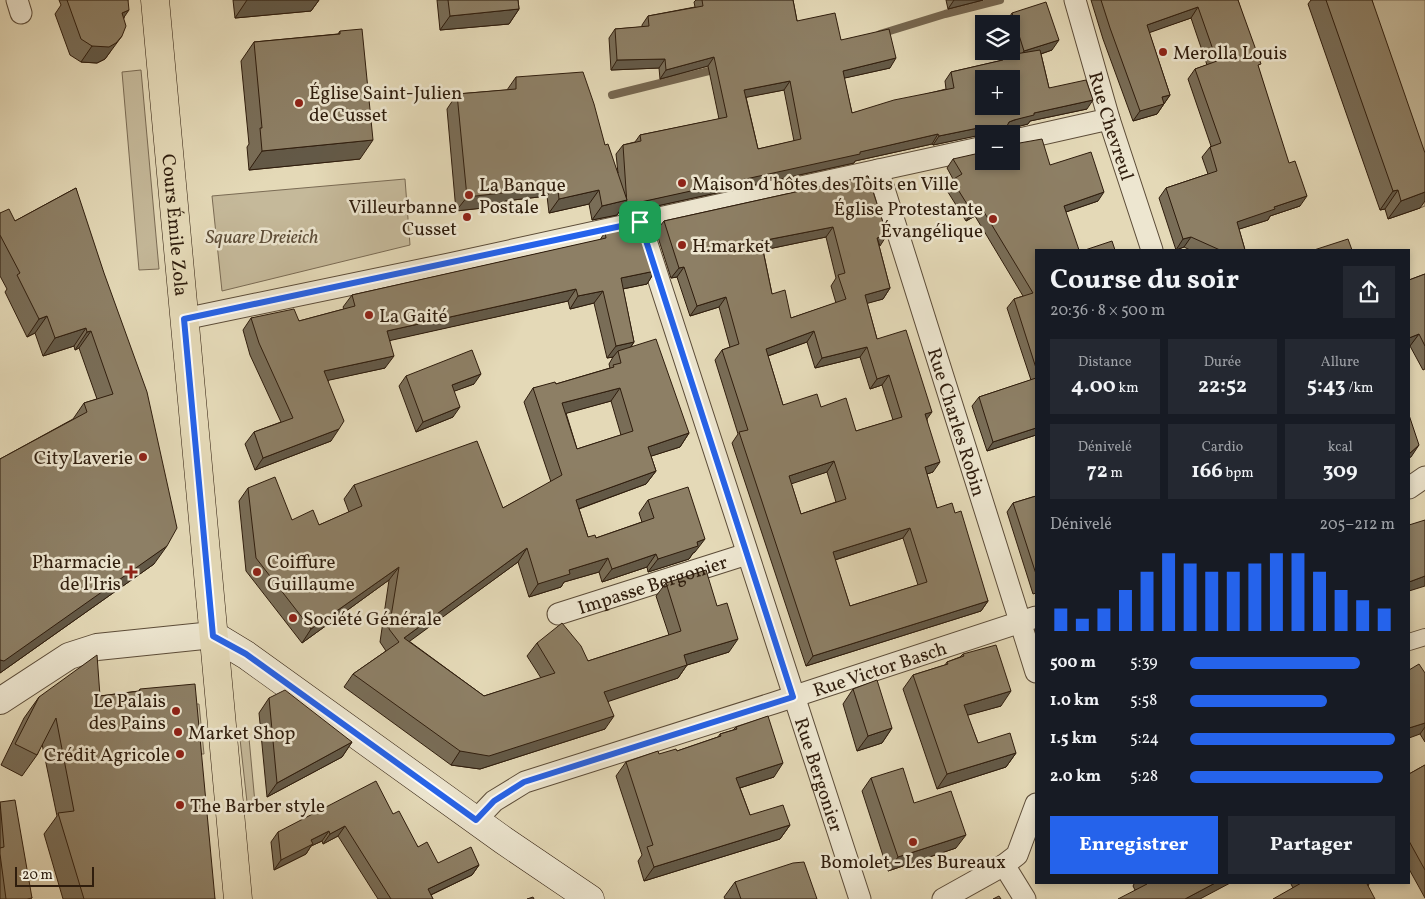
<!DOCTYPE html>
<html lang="fr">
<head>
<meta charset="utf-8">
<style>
  :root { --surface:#171b24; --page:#242831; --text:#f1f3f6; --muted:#9ea1a6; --accent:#2563eb }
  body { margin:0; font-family:Vollkorn,serif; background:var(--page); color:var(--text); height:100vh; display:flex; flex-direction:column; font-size:19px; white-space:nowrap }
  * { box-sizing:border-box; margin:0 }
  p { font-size:16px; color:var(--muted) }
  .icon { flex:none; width:28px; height:28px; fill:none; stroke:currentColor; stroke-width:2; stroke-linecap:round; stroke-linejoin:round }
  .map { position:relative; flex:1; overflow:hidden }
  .details { position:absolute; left:1035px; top:249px; width:375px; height:635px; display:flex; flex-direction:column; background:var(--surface); border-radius:0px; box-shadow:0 2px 8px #0003 }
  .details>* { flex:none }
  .fabs { position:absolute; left:975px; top:15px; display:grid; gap:10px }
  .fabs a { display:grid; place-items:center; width:45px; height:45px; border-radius:0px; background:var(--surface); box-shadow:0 2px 8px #0003; font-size:25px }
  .scale { position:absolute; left:15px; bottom:12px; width:79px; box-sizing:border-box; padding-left:5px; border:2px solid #2f1d0d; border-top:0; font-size:14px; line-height:18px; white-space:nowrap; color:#2f1d0d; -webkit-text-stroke:4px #ede6d0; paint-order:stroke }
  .pin { position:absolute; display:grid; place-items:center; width:42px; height:42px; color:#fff; margin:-21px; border-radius:10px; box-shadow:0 2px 8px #0006 }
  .round { display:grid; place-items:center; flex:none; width:52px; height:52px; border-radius:0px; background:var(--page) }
  .headline { display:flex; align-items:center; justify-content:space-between; height:85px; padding:0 15px }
  h1 { font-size:28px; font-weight:700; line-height:38px }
  .figures { display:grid; grid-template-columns:repeat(3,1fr); gap:8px; height:85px; padding:5px 15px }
  .figures div { display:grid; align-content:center; border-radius:0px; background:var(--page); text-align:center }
  .figures b { font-size:21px; font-weight:700 }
  .figures small { font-size:14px; font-weight:400 }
  .figures p { font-size:14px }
  .chart { height:140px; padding:10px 15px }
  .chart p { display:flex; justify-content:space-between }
  .chart svg { width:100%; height:90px; margin-top:5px; stroke:var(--accent); stroke-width:6 }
  .button { display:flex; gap:10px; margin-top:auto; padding:10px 15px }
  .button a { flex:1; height:58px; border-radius:0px; background:var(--accent); color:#fff; font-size:20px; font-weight:700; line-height:58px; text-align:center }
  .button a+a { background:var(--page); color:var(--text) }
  ul { padding:0 15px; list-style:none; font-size:16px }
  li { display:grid; grid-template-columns:80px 60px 1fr; align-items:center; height:38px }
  li i { height:12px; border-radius:6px; background:var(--accent) }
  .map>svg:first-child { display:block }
</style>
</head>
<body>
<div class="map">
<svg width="1425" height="899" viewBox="0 0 1425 899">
  <rect width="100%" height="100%" fill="#e4d9b7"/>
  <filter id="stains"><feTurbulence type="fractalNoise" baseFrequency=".004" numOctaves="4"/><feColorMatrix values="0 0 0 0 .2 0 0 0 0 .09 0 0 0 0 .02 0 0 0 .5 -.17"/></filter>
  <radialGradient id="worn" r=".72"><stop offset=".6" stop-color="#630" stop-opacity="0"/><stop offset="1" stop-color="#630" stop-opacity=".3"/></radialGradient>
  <g fill="#c5b99a" stroke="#7a6b54">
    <path d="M1353,0H1425V206L1420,208Z"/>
    <path d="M141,70L159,269L139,270L122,72Z"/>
    <path d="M405,179L410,245L222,291L212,196Z"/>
    <path d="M191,704H199L204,754H195Z"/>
    <path d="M249,738L255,803L247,802L240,739Z"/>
  </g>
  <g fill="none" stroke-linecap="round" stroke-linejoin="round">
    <g stroke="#766750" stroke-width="8">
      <path d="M880,34L945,14L1000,0"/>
      <path d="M612,95L717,69"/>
    </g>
    <defs>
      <path id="pedestrian" d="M1409,642L1425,637"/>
      <g id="minor">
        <path d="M17,0L21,13"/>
        <path id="s1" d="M1075,0L1109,119L1152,250"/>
        <path d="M1011,141L1109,119"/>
        <path id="s2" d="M878,170L1036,672"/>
        <path id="s3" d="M640,222L860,899"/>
        <path d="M184,319L449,264L984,147"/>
        <path d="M1409,488L1425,477"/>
        <path id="s4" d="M558,614L747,554"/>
        <path id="s5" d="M476,820L494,801L525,782L774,703L1036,617"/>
        <path d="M1004,865L1025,899"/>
        <path d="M943,899L1004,865L1017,855L1036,804"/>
      </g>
      <path id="tertiary" d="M0,701L69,656L97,647L213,635"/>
      <path id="secondary" d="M213,635L246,655L503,840L590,899"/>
      <g id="primary">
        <path id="s6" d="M155,0L238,899"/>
      </g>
    </defs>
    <use href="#pedestrian" stroke="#5c4c38" stroke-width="18"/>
    <use href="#minor" stroke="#5c4c38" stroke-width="23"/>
    <use href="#tertiary" stroke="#5c4c38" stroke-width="28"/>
    <use href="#secondary" stroke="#2f1d0d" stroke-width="29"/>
    <use href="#primary" stroke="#2f1d0d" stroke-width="29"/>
    <use href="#pedestrian" stroke="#ede6d0" stroke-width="16"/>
    <use href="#minor" stroke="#ede6d0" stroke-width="21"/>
    <use href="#tertiary" stroke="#ede6d0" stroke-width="26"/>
    <use href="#secondary" stroke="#ede6d0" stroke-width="28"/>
    <use href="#primary" stroke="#e4d9b7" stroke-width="28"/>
  </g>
  <g fill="#796d57" stroke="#2f1d0d" fill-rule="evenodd">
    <path d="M59,0H128L124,18L110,52L105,59L97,63L81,62L70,55L55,14L61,5Z"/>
    <path d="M233,0H319L311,11L235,18Z"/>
    <path d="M437,0H518L519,9L509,24L440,30Z"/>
    <path d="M696,0H793L797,21L841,40L890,68L844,78L852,113L946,89L945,81L951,72L999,61L1003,56L1015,54L1011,44V24H1005L1012,13L1052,50L1041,54L1049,88L1087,109L1030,121L1028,124L1008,129L1006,130L1005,134H984L933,145L932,144L855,161L854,163L620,214V210L617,215L592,220L589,204L549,213L547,196L505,201L501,206L456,211L447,109L457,94L507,90L516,77L605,145L618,173L616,154L623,145L635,142L640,135L719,119L708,66L660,79L659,68L611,70L609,38L615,29L642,27V25L648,16L695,7L694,2ZM784,90L794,141L758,149L746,97Z"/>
    <path d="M946,0H983L948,9Z"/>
    <path d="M1091,0H1238L1300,206L1270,216L1268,220L1239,229L1245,250H1190L1184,247L1176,250L1159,198L1166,188L1208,174L1202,157L1210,147L1211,146L1188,79L1195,69L1207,65L1191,18L1149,32L1170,95L1157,114L1133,121L1103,39Z"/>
    <path d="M1311,0H1372L1420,208L1388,219L1385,209L1380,210L1308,4Z"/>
    <path d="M340,31L360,159L249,170L247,147L249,144L241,61L254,42L338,34Z"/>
    <path d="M953,159L1050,165L1098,201L1066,212L1036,250V435L987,451L972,406L979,397L1031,380L1007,308L1014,299L1023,296L975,216L966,221L946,189L953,179L947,168Z"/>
    <path d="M868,176L879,246L890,288L883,299L867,303L877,339L927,419L933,472L927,474L937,508L955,513L988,601L981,611L806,666L732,443L738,434L715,360L722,350L730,347L719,307L690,316L677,277L671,278L656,231L664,221ZM826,237L836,278L831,286L836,303L791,318L772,294L763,250ZM807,342L815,368L860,357L870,389L882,385L893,420L856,431L821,407L783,405L768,356ZM827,472L836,502L801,514L791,483ZM903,538L918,585L850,606L835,560Z"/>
    <path d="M76,188L154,564L0,673V459L73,419L84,403L97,399L79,348L75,350L74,346L43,356L35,333L27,337L5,292L7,289L0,276V213L15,221Z"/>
    <path d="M605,232L655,271L647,284L623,289L634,342L631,347L689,433L680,447L651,456L656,471L646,484L579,509L588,537L596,538L642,522L639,513L648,500L695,552L693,553L689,559L648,572L647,567L602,582L599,572L564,582L561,587L529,597L518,562L409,641L484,696L541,678L527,656L537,643L588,661L669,635L656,596L666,583L729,652L687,665L678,678L608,701L605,729L480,769L451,765L344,687L353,674L386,651L380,642L389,580L302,643L246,571L239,501L248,488L292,520L319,525L349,512L344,499L354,485L503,508L551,482L524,402L533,388L556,384L610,368L609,364L613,357L607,358L594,303L570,309L568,301L390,340L385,368L328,380L331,441L255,470L245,444L254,432L281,422L250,355L243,330L251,318L299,321L344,309L343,307L352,295L600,240ZM611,401L621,435L577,449L566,413Z"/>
    <path d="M1425,274V369L1423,370L1410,346L1409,347V280Z"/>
    <path d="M406,376L474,384L454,391L453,417L416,432L399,386Z"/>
    <path d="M1036,496V593L1033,594L1007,512L1013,503Z"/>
    <path d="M963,654L1001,706L967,715L978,743L1016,753L1006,767L937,789L903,689L913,675L945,665L947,662L960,657Z"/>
    <path d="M1425,673V742L1420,734Z"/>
    <path d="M140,689L215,899H63L44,834L57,816L42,744L37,755L22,776L1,765L24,718L39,697L100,696L139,691Z"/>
    <path d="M853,689L892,728L882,743L857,751L843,704Z"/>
    <path d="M269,698L352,742L342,757L267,797L259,713Z"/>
    <path d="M736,727L774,777L740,788L750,815L790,825L780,839L644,881L638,861L642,855L616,776L626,762L677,751L718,737L720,734L733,730Z"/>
    <path d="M1425,765V898L1409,869V774Z"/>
    <path d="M871,778L914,803L956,848L888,871L862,791Z"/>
    <path d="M0,802L32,898L31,899H0Z"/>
    <path d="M393,814L418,847L438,863L479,865L472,875L431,895L433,899H378L338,836L323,844L322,841L311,846L306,854L274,870L271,842L278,832Z"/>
    <path d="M735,882L817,899H725L724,897Z"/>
    <path d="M1135,882H1232L1135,890L1133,886Z"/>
    <path d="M1290,882H1370L1368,886L1293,888Z"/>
  </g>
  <g fill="#635947" stroke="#2f1d0d">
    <path d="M247,0H319L311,11L235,18Z"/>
    <path d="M954,0H983L948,9Z"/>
    <path d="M1198,7L1191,18L1140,36L1147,25Z"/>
    <path d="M519,9L509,24L440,30L450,16Z"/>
    <path d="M129,10L118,26L122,13Z"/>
    <path d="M122,36L105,59L97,63L81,62L92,46Z"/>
    <path d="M1059,40L1052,50L1017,62L1024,51Z"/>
    <path d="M714,57L708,66L660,79L666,70Z"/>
    <path d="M896,58L890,68L836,80L843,71Z"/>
    <path d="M665,59L659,68L611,70L617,60Z"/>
    <path d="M790,81L784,90L738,99L744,90Z"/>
    <path d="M1170,95L1157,114L1133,121L1140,111L1162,97Z"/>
    <path d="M1093,100L1087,109L1030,121L1028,124L1008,129L1003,132L1009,122L1034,113Z"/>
    <path d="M988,126H995L989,134H984V135H981L933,145L939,136Z"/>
    <path d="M938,134L932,144L855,161L854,163L620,214L627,205Z"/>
    <path d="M373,140L360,159L249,170L262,151Z"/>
    <path d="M557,182L547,196L505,201L501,206L456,211L467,197L510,187Z"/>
    <path d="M599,190L589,204L549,213L559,199Z"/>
    <path d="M1398,190L1385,209L1380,210L1393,191Z"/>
    <path d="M1104,192L1098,201L1057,215L1064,206Z"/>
    <path d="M1425,192V201L1420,208L1388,219L1401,201Z"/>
    <path d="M1307,196L1300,206L1270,216L1268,220L1230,232L1237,222L1274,207Z"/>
    <path d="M627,200L617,215L592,220L602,206Z"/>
    <path d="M981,207L975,216L966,221L972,212Z"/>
    <path d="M833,227L826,237L754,252L761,241Z"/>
    <path d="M887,235L880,246L877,238Z"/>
    <path d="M1191,237L1184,247L1176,250L1183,239Z"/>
    <path d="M684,267L677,277L671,278L679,268Z"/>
    <path d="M655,271L647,284L612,291L621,278Z"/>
    <path d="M890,288L883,299L858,306L865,295Z"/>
    <path d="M576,289L568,301L379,343L387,331Z"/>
    <path d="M603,291L594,303L570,309L578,296Z"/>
    <path d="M726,297L719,307L690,316L697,306Z"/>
    <path d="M47,316L35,333L27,337L39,319Z"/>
    <path d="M86,328L74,346L43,356L55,338Z"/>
    <path d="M91,331L79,348L75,350L87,332Z"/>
    <path d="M814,331L807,342L759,359L766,349Z"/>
    <path d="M1419,334L1410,346L1409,347V338Z"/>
    <path d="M634,342L625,355L618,351L613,357L607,358L616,346Z"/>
    <path d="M867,347L860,357L815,368L822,358Z"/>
    <path d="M394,356L385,368L316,383L324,371Z"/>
    <path d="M481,374L474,384L444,395L452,385Z"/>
    <path d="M889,375L882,385L870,389L877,379Z"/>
    <path d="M620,388L611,401L553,417L562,403Z"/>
    <path d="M460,407L453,417L416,432L423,422Z"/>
    <path d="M932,412L924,423L925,414Z"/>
    <path d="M1036,428V435L987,451L993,442Z"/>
    <path d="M339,429L331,441L255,470L263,458Z"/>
    <path d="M689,433L680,447L639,460L648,447Z"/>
    <path d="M1419,445L1411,457L1409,458V454Z"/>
    <path d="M834,461L827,472L782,487L789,476Z"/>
    <path d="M940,462L933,472L918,477L925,467Z"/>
    <path d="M656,471L646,484L567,513L576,500Z"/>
    <path d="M910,528L903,538L825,563L833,552Z"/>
    <path d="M705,539L695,552L693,553L689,559L648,572L658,559L697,542Z"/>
    <path d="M167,546L154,564L0,673V660Z"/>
    <path d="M527,548L518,562L395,652L404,638Z"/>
    <path d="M656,554L647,567L602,582L612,569Z"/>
    <path d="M608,558L599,572L564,582L561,587L529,597L538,584L569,570Z"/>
    <path d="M399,567L389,580L302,643L311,629Z"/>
    <path d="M1425,576V586L1409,591V582Z"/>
    <path d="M988,601L981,611L806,666L813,656Z"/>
    <path d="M738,639L729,652L687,665L678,678L595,706L604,692L684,655Z"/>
    <path d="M1011,691L1001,706L954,719L964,705Z"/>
    <path d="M614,716L605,729L480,769L451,765L460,751Z"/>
    <path d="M1425,723V727L1420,734L1409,738V728Z"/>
    <path d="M892,728L882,743L857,751L868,736Z"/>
    <path d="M352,742L342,757L267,797L277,783Z"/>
    <path d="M1016,753L1006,767L937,789L947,774Z"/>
    <path d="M783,763L774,777L727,792L736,778Z"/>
    <path d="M790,825L780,839L644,881L654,867Z"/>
    <path d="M345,826L338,836L323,844L330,834Z"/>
    <path d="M329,831L322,841L311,846L306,854L274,870L281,860L311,840Z"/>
    <path d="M966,835L956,848L888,871L898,857Z"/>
    <path d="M479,865L472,875L422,899L428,889Z"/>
    <path d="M1217,882H1232L1200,899H1185Z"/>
  </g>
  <g fill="#8d7f65" stroke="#2f1d0d" fill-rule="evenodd">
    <path d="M67,0H128L129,10L122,13L126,26L122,36L116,43L109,47L92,46L81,39Z"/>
    <path d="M448,0H518L519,9L450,16Z"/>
    <path d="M702,0H793L797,21L835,13L841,40L889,29L896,58L843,71L852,113L894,100L954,88L951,72L1003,60V56L1040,50L1049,88L1086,80L1093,100L1034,113V115L1014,120L1009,122L1006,128L1005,134H1002L1000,130L995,126H988L939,136L938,134L860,152V154L627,205L623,145L641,141L640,135L727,117L714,57L666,70L665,59L617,60L615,29L649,26L648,16L703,6ZM984,79H1011V106H984ZM790,81L801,139L758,149L744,90Z"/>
    <path d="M1101,0H1238L1261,64L1258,65L1289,163L1295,161L1307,196L1274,207L1275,209L1237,222L1245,250H1220L1191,237L1183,239L1166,188L1217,171L1210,147L1221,143L1195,69L1217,61L1198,7L1147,25L1170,95L1162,97L1164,104L1140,111L1110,28Z"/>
    <path d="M1326,0H1372L1425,153V192L1401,201L1398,190L1393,191Z"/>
    <path d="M1046,2L1059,40L1024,51L1012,13Z"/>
    <path d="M362,29L373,140L262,151L260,128H262L254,42L340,34V31Z"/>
    <path d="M583,72L594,104L605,145L608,144L627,200L602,206L599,190L559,199L557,182L510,187L511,192L467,197L457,94L516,89V77Z"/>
    <path d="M1042,139L1050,165L1091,152L1104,192L1064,206L1079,250H1036V368L1014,299L1033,293L981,207L972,212L952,180L962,174L953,159L984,152V161H1011V142L1014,144Z"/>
    <path d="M868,176L887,235L877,238L890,288L865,295L877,339L906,330L932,412L925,414L940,462L925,467L937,508L952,503L955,513L961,511L988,601L813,656L739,432L748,430L722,350L739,344L726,297L697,306L684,267L679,268L664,221ZM833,227L845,273L838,275L846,299L791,318L785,290L772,294L761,241ZM814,331L822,358L867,347L877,379L889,375L902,417L856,431L846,398L821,407L817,394L783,405L766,349ZM834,461L846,499L801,514L789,476ZM910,528L927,582L850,606L833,552Z"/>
    <path d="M76,188L104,273L147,392L177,528L167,546L4,661L0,660V459L87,412L84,403L113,394L91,331L87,332L86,328L55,338L47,316L39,319L17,275L20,273L0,235V213L9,209L15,221Z"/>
    <path d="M640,225L655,271L621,278L634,342L616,346L603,291L578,296L576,289L387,331L394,356L324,371L344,421L339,429L263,458L254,432L293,418L259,343L251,318L294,309L299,321L355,306L352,295L606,238L605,232Z"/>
    <path d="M1348,239L1352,250H1314Z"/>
    <path d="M1112,241L1115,250H1085Z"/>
    <path d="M1425,274V346L1419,334L1409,338V280Z"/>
    <path d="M656,339L689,433L648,447L656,471L576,500L588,537L595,535L596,538L654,518L648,500L688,487L705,539L697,542L698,546L658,559L656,554L612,569L608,558L569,570L570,574L538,584L527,548L404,638L484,696L555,673L537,643L562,623L581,646L588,661L681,631L666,583L706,570L717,606L727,603L738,639L684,655L687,665L604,692L614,716L489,756L460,751L353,674L399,642L389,629L399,567L311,629L256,558L248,488L275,477L292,520L313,510L319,525L362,506L354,485L477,441L503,508L562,475L533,388L555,382L556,384L614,367L613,365L621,363L618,351ZM620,388L633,431L577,449L562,403Z"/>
    <path d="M472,350L481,374L452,385L460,407L423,422L406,376Z"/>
    <path d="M1036,378V428L993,442L979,397Z"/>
    <path d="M1409,415L1419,445L1409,454Z"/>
    <path d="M1036,496V574L1013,503Z"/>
    <path d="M1425,520V576L1409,582V525Z"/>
    <path d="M996,645L1011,691L964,705L978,743L1010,733L1016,753L947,774L913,675L948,664L947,662L964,656L963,654Z"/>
    <path d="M97,655L100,696L140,691V689L195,684L215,899H84L58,813L74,811L56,718L37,755L15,744L39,697Z"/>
    <path d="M1419,664L1425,673V723L1409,728V670Z"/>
    <path d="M877,680L892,728L868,736L853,689Z"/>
    <path d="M285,690L352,742L277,783L269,698Z"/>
    <path d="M768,716L783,763L736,778L750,815L783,805L790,825L654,867L647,847L653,845L626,762L658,751L659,754L676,749L677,751L721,736L720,734L737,729L736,727Z"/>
    <path d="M1425,765V870L1409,841V774Z"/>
    <path d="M903,768L914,803L951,791L966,835L898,857L871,778Z"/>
    <path d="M376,781L393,814L399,811L418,847L427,842L438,863L471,847L479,865L428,889L433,899H391L345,826L330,834L329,831L311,840L313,844L281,860L278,832Z"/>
    <path d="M15,800L32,898L27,899H6L0,854V848L4,847L0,802Z"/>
    <path d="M804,862L817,899H741L735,882L793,863Z"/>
    <path d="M1147,882H1217L1185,899H1118L1147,884Z"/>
    <path d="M1303,882H1366L1375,899H1273Z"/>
    <path d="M999,896L1001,899H993Z"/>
    <path d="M533,897L534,899H527Z"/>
  </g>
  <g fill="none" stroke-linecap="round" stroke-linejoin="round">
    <defs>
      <path id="route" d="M640,222L793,697L524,782L494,801L476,820L246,654L213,636L184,319Z"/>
    </defs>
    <use href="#route" stroke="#fff" stroke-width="10"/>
    <use href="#route" stroke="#2563eb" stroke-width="6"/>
  </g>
  <g fill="#8f2418" stroke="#ede6d0" stroke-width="2">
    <circle cx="1163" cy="52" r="5"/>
    <circle cx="299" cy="103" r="5"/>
    <circle cx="682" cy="183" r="5"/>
    <circle cx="469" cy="195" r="5"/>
    <circle cx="467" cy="217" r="5"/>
    <circle cx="993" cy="219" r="5"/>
    <circle cx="682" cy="245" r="5"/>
    <circle cx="369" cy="315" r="5"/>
    <circle cx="143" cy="457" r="5"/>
    <path d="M128.5 564.5h5v5h5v5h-5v5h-5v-5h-5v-5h5z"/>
    <circle cx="257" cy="572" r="5"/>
    <circle cx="293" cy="618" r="5"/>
    <circle cx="176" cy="711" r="5"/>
    <circle cx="178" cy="732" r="5"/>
    <circle cx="180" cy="754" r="5"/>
    <circle cx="180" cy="805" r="5"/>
    <circle cx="913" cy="842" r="5"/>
  </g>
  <g text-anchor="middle" stroke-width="5" stroke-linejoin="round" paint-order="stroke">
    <g font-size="19" fill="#2f1d0d" stroke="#ede6d0" text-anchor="start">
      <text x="1173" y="59">Merolla Louis</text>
      <text x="309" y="99">Église Saint-Julien<tspan x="309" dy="22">de Cusset</tspan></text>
      <text x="692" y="190">Maison d'hôtes des Toits en Ville</text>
      <text x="479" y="191">La Banque<tspan x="479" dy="22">Postale</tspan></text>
      <text x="457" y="213" text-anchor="end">Villeurbanne<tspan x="457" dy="22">Cusset</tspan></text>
      <text x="983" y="215" text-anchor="end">Église Protestante<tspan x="983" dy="22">Évangélique</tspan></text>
      <text x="692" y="252">H.market</text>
      <text x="379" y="322">La Gaité</text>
      <text x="133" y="464" text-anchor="end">City Laverie</text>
      <text x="121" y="568" text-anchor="end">Pharmacie<tspan x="121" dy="22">de l'Iris</tspan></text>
      <text x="267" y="568">Coiffure<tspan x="267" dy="22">Guillaume</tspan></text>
      <text x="303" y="625">Société Générale</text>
      <text x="166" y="707" text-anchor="end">Le Palais<tspan x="166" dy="22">des Pains</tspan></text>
      <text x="188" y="739">Market Shop</text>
      <text x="170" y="761" text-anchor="end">Crédit Agricole</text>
      <text x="190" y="812">The Barber style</text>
      <text x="913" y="868" text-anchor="middle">Bomolet - Les Bureaux</text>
    </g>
    <g font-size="19" fill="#2f1d0d" stroke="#ede6d0">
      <text dy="7" stroke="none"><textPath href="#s1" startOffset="131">Rue Chevreul</textPath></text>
      <text dy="7" stroke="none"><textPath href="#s6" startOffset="226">Cours Émile Zola</textPath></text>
      <text dy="7" stroke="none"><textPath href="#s2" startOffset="264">Rue Charles Robin</textPath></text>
      <text dy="7" stroke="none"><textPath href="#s4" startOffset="99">Impasse Bergonier</textPath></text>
      <text dy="7" stroke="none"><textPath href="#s5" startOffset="435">Rue Victor Basch</textPath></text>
      <text dy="7" stroke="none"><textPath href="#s3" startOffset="581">Rue Bergonier</textPath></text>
    </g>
    <g font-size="19" font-style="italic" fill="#5c4c37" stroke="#ede6d0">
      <text x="262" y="243">Square Dreieich</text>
    </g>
  </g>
  <rect width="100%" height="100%" filter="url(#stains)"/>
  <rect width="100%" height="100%" fill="url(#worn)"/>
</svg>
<div class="fabs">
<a><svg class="icon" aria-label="layers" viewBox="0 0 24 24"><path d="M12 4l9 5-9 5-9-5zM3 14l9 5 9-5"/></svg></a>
<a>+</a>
<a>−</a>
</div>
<div class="scale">20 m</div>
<div class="pin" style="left:640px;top:222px;background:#1e9e55"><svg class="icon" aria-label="arrive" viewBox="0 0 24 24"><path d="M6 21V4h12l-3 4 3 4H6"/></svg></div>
<section class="details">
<div class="headline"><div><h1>Course du soir</h1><p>20:36 · 8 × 500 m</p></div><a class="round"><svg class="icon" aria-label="share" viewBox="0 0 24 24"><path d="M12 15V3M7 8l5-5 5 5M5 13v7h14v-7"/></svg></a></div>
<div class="figures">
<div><p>Distance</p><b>4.00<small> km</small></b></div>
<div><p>Durée</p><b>22:52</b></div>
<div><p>Allure</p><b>5:43<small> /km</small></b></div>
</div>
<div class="figures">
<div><p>Dénivelé</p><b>72<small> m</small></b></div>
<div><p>Cardio</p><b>166<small> bpm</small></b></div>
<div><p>kcal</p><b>309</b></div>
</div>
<div class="chart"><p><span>Dénivelé</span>205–212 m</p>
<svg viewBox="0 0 160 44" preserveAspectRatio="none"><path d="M5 44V33M15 44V38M25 44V33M35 44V24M45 44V15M55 44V6M65 44V11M75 44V15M85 44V15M95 44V11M105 44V6M115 44V6M125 44V15M135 44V24M145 44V29M155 44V33"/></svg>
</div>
<ul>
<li><b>500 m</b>5:39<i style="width:83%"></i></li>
<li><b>1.0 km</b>5:58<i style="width:67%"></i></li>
<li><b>1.5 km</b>5:24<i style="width:100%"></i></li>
<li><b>2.0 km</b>5:28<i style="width:94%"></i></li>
</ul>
<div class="button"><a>Enregistrer</a><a>Partager</a></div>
</section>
</div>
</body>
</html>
